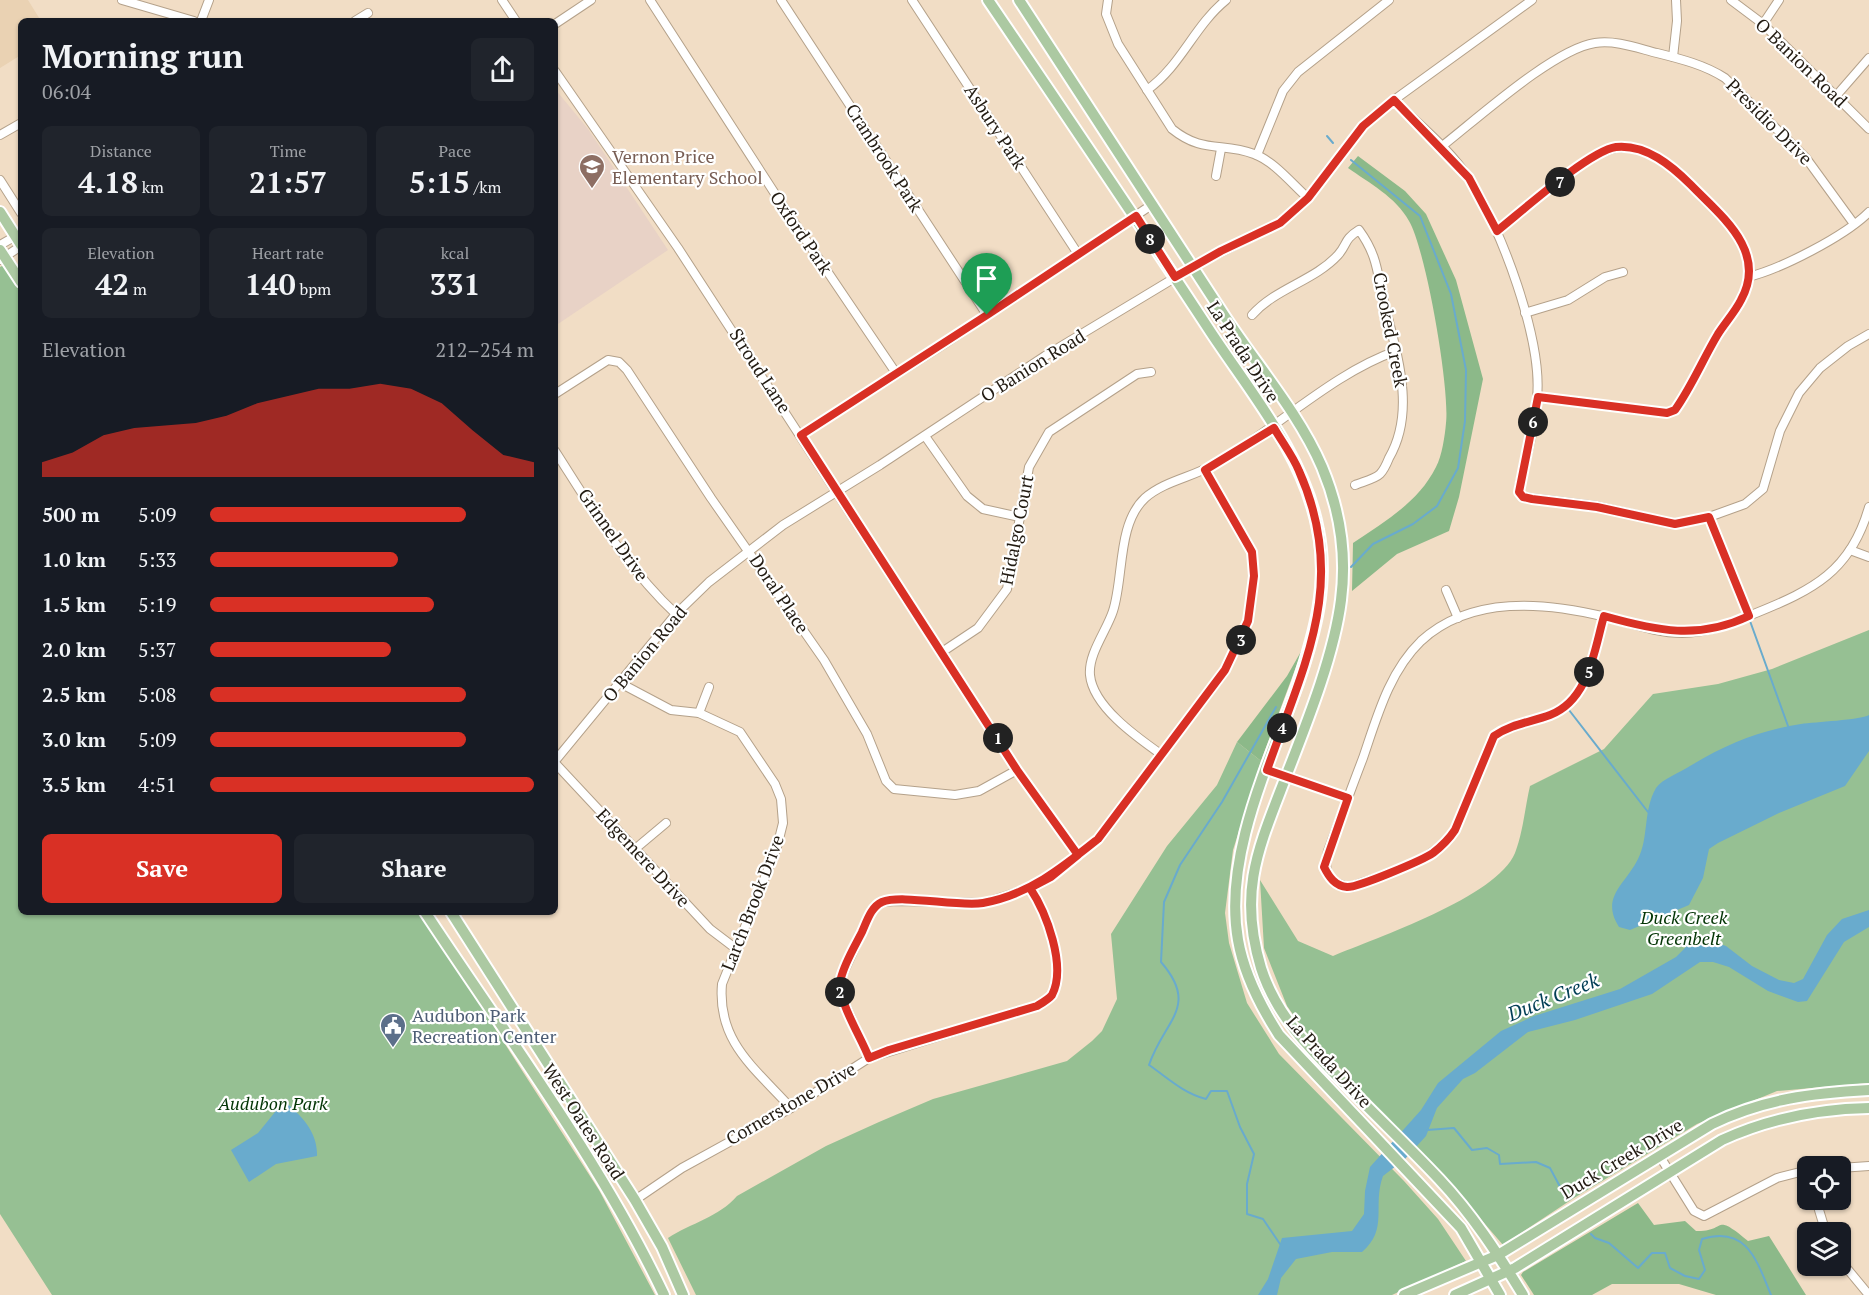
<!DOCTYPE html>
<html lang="en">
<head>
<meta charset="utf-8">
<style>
  :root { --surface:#171b24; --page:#20242c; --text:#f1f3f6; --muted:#9ea1a6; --accent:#d93025 }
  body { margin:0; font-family:"PT Serif",serif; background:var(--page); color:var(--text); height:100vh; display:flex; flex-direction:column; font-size:22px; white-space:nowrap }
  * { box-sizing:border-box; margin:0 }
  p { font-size:20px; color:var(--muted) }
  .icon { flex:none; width:33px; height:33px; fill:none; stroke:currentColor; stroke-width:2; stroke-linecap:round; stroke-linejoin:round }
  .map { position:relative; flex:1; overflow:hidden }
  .details { position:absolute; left:18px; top:18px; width:540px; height:897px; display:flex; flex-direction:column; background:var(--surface); border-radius:9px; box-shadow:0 2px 4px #0004 }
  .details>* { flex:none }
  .fabs { position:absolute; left:1797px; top:1156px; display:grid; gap:12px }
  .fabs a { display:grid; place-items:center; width:54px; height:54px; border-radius:9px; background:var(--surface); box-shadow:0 2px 4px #0004; font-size:30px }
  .pin { position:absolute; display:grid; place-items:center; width:51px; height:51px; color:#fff; margin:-62px -26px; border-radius:50% 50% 50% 0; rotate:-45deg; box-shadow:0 0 6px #0007 }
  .pin .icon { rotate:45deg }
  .km { position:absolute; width:30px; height:30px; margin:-15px; border-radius:50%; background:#222; color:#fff; font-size:16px; line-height:30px; text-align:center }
  .round { display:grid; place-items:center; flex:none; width:63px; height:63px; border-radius:9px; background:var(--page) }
  .overview { display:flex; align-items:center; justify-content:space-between; height:102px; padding:0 24px }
  h1 { font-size:33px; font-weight:700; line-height:45px }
  .figures { display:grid; grid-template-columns:repeat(3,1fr); gap:9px; height:102px; padding:6px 24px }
  .figures div { display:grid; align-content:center; border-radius:9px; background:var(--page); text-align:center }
  .figures b { font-size:30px; font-weight:700 }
  .figures small { font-size:16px; font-weight:400 }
  .figures p { font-size:16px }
  .chart { height:168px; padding:12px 24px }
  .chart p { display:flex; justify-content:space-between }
  .chart svg { width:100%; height:108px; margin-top:6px; fill:var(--accent); opacity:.7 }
  .primary-button { display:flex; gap:12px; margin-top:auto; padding:12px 24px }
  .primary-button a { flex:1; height:69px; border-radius:9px; background:var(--accent); color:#fff; font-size:24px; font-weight:700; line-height:69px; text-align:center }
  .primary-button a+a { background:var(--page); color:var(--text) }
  ul { padding:0 24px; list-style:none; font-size:20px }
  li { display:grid; grid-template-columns:96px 72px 1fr; align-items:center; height:45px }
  li i { height:15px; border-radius:8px; background:var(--accent) }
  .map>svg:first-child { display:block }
</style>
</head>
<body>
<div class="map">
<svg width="1869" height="1295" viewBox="0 0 1869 1295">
  <rect width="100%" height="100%" fill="#f1ddc5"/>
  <path fill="#ead2b3" d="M0,0H28L41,21H21V55L0,68Z"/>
  <path fill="#e8d2c6" d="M555,89L588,129L668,250L555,326Z"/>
  <g fill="#96c093">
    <path d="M4,265L21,289V912H420L599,1190L655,1295H52L0,1214V267Z"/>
    <path d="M1869,630V1083L1777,1091L1697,1124L1574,1198L1503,1245L1460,1195L1304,1030L1287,1006L1264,948L1260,880L1298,941L1333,956C1376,938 1497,897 1515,853C1523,833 1525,807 1530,786L1604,749L1653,694L1718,684L1772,669Z"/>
    <path d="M1237,742L1261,761L1233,850L1225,913L1229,943L1247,1003L1279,1054L1404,1181L1438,1219L1466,1261L1392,1295H696L668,1238C691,1223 719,1217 737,1196L826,1146L879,1122L933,1099L1067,1061L1092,1041L1102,1031L1117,999L1111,934L1167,846L1217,785Z"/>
  </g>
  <g fill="#8cb989">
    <path d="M1358,156L1405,191L1426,214L1456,280L1483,379L1459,497L1449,531L1397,554L1352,591L1353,543C1385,521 1418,503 1436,467C1442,456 1445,435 1446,423C1450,389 1426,250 1409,221C1396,197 1369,183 1348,168Z"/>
    <path d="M1303,648L1261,761L1237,742L1287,676Z"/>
    <path d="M1638,1203L1654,1225L1685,1221L1696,1231C1728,1232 1712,1211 1748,1241L1769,1236L1806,1295H1716L1679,1284H1612L1592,1295H1534L1521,1275L1523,1272Z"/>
  </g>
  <g fill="#69abcd">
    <path d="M1869,715V751L1845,786L1779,813L1718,843L1709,849L1703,878L1689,905L1630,930L1619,927C1600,897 1625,885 1638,859C1649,838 1643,810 1656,788C1662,779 1681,772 1690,766C1727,744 1758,731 1801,724C1815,722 1860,720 1869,715Z"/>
    <path d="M1869,910V927L1844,942L1807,1001L1798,1002L1768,991L1729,967L1713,962H1700L1652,994L1575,1020L1528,1032L1475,1073L1463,1079L1437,1108L1426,1136L1405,1159L1383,1176C1372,1206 1389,1229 1362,1252H1332L1296,1259L1281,1278L1277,1295H1258L1268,1279L1282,1238L1352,1231L1364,1214L1365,1191L1370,1167L1421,1110L1438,1083L1501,1031L1534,1016L1620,989L1676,957L1692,941L1705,939L1726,946L1752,966L1779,980L1794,983L1803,979L1827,935L1842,919Z"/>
    <path d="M284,1101C301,1115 318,1132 317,1156L276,1164L249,1182L231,1150L258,1133Z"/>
  </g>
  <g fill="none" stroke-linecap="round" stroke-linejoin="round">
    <g stroke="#69abcd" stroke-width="2">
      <path d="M1327,136L1333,143"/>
      <path d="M1351,160L1420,216L1451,294L1466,370L1465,421L1458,468L1437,506L1413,524L1373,544L1351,567"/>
      <path d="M1750,621L1788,726"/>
      <path d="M1276,707L1222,802L1180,865L1164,902L1161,962C1200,1007 1164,1020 1149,1065C1168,1078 1183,1093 1206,1099L1211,1091H1227L1240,1127L1254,1154L1247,1184V1214L1263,1219L1280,1244"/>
      <path d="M1569,710L1648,812"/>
      <path d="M1427,1130L1454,1128L1472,1150L1487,1148L1499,1155L1500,1164L1536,1162L1550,1168L1565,1196"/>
      <path d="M1591,1234L1595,1238L1609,1243L1638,1268L1652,1253H1665L1670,1268L1685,1276L1699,1279L1705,1270L1699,1250L1702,1239C1747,1225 1757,1261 1771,1295"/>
    </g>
    <defs>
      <g id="minor">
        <path d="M122,0L194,21"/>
        <path d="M502,0L516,21"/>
        <path d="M650,0L779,200L896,373"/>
        <path d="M781,0L987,315"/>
        <path d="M912,0L1078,254"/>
        <path d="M1108,0L1106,14L1118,44L1172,129C1203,154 1222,142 1254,154C1274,161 1293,185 1308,198"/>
        <path d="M1731,0L1763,24L1869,129"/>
        <path d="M201,21L209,0"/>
        <path d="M355,21L368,13"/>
        <path d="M555,24L591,0"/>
        <path d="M1763,24L1779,0"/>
        <path d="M1673,57L1677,21L1676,0"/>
        <path d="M555,71L678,248L1017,770L1078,855"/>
        <path d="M1147,90C1181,66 1194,26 1226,0"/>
        <path d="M1836,96L1869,58"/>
        <path d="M1394,100C1419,125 1450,149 1469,179C1501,227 1543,341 1537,398C1535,427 1527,455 1520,483L1519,492L1523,497L1597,506L1675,524L1709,517L1745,504L1763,489L1780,431L1799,393L1820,368L1848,346L1869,334"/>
        <path d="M0,135L21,123"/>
        <path d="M1441,147C1477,119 1554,49 1595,43C1616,40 1637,48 1657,53C1681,59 1705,65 1725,78L1806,158L1854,224"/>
        <path d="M1257,155L1283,91L1298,72L1389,0"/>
        <path d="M1216,176L1221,149"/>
        <path d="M0,180L21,213"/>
        <path d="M1497,231C1522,212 1589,151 1616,148C1646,144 1672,166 1691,186C1721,216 1769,251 1741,300C1735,312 1725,323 1718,334C1703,359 1692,386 1675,410L1667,413L1538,397"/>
        <path d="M0,245L21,233"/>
        <path d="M0,260L21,246"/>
        <path d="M1748,277C1781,269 1845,236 1869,212"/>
        <path d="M1525,313L1568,300L1605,277L1623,272"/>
        <path d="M1252,315C1276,288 1314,281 1338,255C1348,244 1343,240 1359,230C1378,256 1377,273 1384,302C1396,352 1417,410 1389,458C1387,463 1384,470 1380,474C1375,479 1362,482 1355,485"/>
        <path d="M555,394L608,360L619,362L627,370L711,498L824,660L867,734L886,781L894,789L955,795L979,791L1017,770"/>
        <path d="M801,435L944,344L1153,204"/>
        <path d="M925,436L967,496L983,509L1020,517"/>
        <path d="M555,451C591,507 627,569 676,614"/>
        <path d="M1709,517L1749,616"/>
        <path d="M1850,550L1869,557"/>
        <path d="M1446,590L1458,618"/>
        <path d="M1604,617C1594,651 1589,700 1550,715C1531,722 1511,724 1494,736L1455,830C1432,863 1386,874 1350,887C1327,883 1323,872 1328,851C1340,820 1351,789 1363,758C1377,717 1389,672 1421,641C1471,595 1545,602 1606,617C1630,623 1657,633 1682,633C1708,633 1732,623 1756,613C1813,590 1851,571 1869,507"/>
        <path d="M942,652L978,628L1007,589L1029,467L1049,432L1137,374L1151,372"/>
        <path d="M620,683L671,710L699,713L740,732L775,784L781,799L783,823L777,847L722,984C717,1042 755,1068 791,1108"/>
        <path d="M699,713L709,687"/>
        <path d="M1162,755C1138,738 1093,707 1090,675C1088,654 1107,630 1113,611C1124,577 1117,524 1145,498C1164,481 1193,477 1215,464C1275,430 1333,373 1396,351"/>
        <path d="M555,761L676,614L709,582L783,525L880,465L1045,356L1201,262L1280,223L1308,198L1363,126L1394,100L1532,0"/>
        <path d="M555,763L710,929L735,948"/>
        <path d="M1267,770L1348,798"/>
        <path d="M635,849L666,823"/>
        <path d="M869,1058L840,993L841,978L872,910L882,902L897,901L984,903L1030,888L1051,877L1098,839L1225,671L1248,621L1254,576L1252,551L1205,470"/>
        <path d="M1659,1155L1694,1211L1704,1216L1777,1178L1808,1170"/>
        <path d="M1840,1168L1869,1166"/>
        <path d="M635,1200L682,1168L791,1108L869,1058L1037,1006C1042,1003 1049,999 1052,995C1067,966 1046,912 1030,888"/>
        <path d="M1816,1200L1826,1233"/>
        <path d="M1840,1260L1869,1295"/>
      </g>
      <g id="major">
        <path d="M988,0C1062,109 1136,218 1208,328C1249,391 1304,454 1318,530C1329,583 1315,633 1298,683C1270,761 1223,856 1238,940C1244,974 1261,1007 1279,1035L1461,1228L1500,1295"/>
        <path d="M1019,0C1086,103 1153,206 1220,309C1253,361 1298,411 1322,467C1340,510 1347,554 1341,600C1334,656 1306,725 1285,779C1258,849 1238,892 1261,968C1277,1018 1313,1052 1349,1088C1379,1119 1410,1148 1439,1179C1472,1214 1498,1254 1523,1295"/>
        <path d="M0,212L21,245"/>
        <path d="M0,250L21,282"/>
        <path d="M425,912C506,1035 601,1162 664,1295"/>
        <path d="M451,912L635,1200L662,1247L683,1295"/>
        <path d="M1404,1295L1498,1255L1712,1124C1763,1099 1813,1093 1869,1090"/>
        <path d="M1455,1295L1515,1268L1722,1140C1770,1118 1817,1109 1869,1108"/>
      </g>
    </defs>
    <use href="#minor" stroke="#b4a18a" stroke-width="10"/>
    <use href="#major" stroke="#fff" stroke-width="14"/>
    <use href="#minor" stroke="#fff" stroke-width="8"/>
    <use href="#major" stroke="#acc9a2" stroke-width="10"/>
  </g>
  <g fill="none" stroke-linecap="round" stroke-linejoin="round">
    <defs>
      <path id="route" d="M987,315L801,435L1017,770L1078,855L1051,877L1030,888C1046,912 1067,966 1052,995C1049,999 1042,1003 1037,1006L889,1050L869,1058C861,1036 836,1000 841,978C845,962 855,946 862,932C867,921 871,907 882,902C902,894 957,907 983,903C1029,895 1063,867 1098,839L1225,670L1248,621L1254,576L1252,552L1205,470L1274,428C1282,442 1293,456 1299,471C1349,583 1304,664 1267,770L1348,798L1324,867C1329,877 1335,886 1347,887C1357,888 1423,860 1433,853C1442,846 1449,839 1455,830L1494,736C1511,724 1531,722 1550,715C1589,700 1594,651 1604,616C1657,631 1698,640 1749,616L1709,517L1675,524L1597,507L1532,499L1523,497L1519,492L1538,397L1667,413L1675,410C1692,386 1703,359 1718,334C1725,323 1735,312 1741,300C1768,251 1721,216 1691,185C1672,166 1646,144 1616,147C1589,151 1521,212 1497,231L1469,178L1394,100L1363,126L1308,198L1280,223L1221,251L1175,277L1136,216L987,315"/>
    </defs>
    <use href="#route" stroke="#fff" stroke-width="12"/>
    <use href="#route" stroke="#d93025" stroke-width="8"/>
  </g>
  <defs>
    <symbol id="school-pin" viewBox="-11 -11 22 30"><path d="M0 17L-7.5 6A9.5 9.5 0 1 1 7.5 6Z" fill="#8d6e63" stroke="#fff"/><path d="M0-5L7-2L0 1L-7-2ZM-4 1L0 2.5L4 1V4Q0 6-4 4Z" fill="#fff"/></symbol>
    <symbol id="civic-pin" viewBox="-11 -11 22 30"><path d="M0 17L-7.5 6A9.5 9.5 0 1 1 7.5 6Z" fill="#5c6f8a" stroke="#fff"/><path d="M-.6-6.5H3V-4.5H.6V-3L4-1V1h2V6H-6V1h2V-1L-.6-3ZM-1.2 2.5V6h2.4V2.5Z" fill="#fff"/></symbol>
  </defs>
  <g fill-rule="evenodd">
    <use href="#school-pin" x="577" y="152" width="30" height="40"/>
    <use href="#civic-pin" x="378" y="1011" width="30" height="40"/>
  </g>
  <g text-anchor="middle" stroke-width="4.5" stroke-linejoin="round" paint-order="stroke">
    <g font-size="18" fill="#221b12" stroke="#fff">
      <text transform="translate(1801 63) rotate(44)" y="6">O Banion Road</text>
      <text transform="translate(1769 122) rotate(45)" y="6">Presidio Drive</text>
      <text transform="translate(995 127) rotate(57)" y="6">Asbury Park</text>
      <text transform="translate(884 158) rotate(57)" y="6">Cranbrook Park</text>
      <text transform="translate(801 233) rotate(56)" y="6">Oxford Park</text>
      <text transform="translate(1390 330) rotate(79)" y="6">Crooked Creek</text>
      <text transform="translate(1243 352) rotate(57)" y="6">La Prada Drive</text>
      <text transform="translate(1033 366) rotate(-32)" y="6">O Banion Road</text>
      <text transform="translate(760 371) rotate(57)" y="6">Stroud Lane</text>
      <text transform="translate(1017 530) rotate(-79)" y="6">Hidalgo Court</text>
      <text transform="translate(613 535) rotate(55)" y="6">Grinnel Drive</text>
      <text transform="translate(779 594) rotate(56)" y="6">Doral Place</text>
      <text transform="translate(645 654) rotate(-50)" y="6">O Banion Road</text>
      <text transform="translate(643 858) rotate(47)" y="6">Edgemere Drive</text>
      <text transform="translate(753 903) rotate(-69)" y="6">Larch Brook Drive</text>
      <text transform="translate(1329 1062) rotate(48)" y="6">La Prada Drive</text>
      <text transform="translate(791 1104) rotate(-30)" y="6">Cornerstone Drive</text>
      <text transform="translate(583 1122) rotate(57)" y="6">West Oates Road</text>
      <text transform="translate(1622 1159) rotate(-31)" y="6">Duck Creek Drive</text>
    </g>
    <g font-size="18" fill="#785e54" stroke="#fff" text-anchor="start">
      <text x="612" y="163">Vernon Price<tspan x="612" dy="21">Elementary School</tspan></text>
    </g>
    <g font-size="18" font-style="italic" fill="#033505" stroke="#fff">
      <text x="1684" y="924">Duck Creek<tspan x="1684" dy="21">Greenbelt</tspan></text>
      <text x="273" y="1110">Audubon Park</text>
    </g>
    <g font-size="18" fill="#4e5e75" stroke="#fff" text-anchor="start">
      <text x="412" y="1022">Audubon Park<tspan x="412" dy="21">Recreation Center</tspan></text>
    </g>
    <g font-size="20" font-style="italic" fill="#033f56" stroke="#fff">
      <text transform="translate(1553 997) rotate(-22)" y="7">Duck Creek</text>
    </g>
  </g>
</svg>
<div class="fabs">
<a><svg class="icon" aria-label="locate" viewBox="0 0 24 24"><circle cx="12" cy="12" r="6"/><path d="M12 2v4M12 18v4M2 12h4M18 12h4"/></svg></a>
<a><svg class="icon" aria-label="layers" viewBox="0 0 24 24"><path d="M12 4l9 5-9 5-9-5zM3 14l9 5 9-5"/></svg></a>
</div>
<div class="pin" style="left:987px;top:315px;background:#1e9e55"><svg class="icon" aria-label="arrive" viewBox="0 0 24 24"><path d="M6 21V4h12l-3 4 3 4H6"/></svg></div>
<b class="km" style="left:998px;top:738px">1</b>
<b class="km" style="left:840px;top:992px">2</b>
<b class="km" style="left:1241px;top:640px">3</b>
<b class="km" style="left:1282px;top:728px">4</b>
<b class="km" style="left:1589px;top:672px">5</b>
<b class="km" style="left:1533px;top:422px">6</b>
<b class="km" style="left:1560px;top:182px">7</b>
<b class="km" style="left:1150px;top:239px">8</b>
<section class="details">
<div class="overview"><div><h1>Morning run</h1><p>06:04</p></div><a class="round"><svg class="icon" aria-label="share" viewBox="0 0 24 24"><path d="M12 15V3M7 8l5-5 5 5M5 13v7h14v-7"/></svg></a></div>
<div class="figures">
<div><p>Distance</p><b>4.18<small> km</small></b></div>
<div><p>Time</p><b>21:57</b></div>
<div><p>Pace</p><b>5:15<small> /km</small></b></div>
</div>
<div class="figures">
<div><p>Elevation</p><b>42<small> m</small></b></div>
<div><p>Heart rate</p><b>140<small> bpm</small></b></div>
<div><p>kcal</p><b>331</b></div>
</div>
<div class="chart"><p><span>Elevation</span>212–254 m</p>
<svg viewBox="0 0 160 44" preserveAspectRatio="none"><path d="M0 44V38L10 34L20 27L30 24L40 23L50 22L60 19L70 14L80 11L90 8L100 8L110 6L120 8L130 14L140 25L150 35L160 38V44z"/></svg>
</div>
<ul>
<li><b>500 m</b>5:09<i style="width:79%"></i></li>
<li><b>1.0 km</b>5:33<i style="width:58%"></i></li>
<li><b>1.5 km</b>5:19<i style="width:69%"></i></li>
<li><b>2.0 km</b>5:37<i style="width:56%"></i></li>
<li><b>2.5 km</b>5:08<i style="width:79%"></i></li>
<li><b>3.0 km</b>5:09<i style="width:79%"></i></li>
<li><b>3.5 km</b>4:51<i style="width:100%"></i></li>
</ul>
<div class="primary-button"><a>Save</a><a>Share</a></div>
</section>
</div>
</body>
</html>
